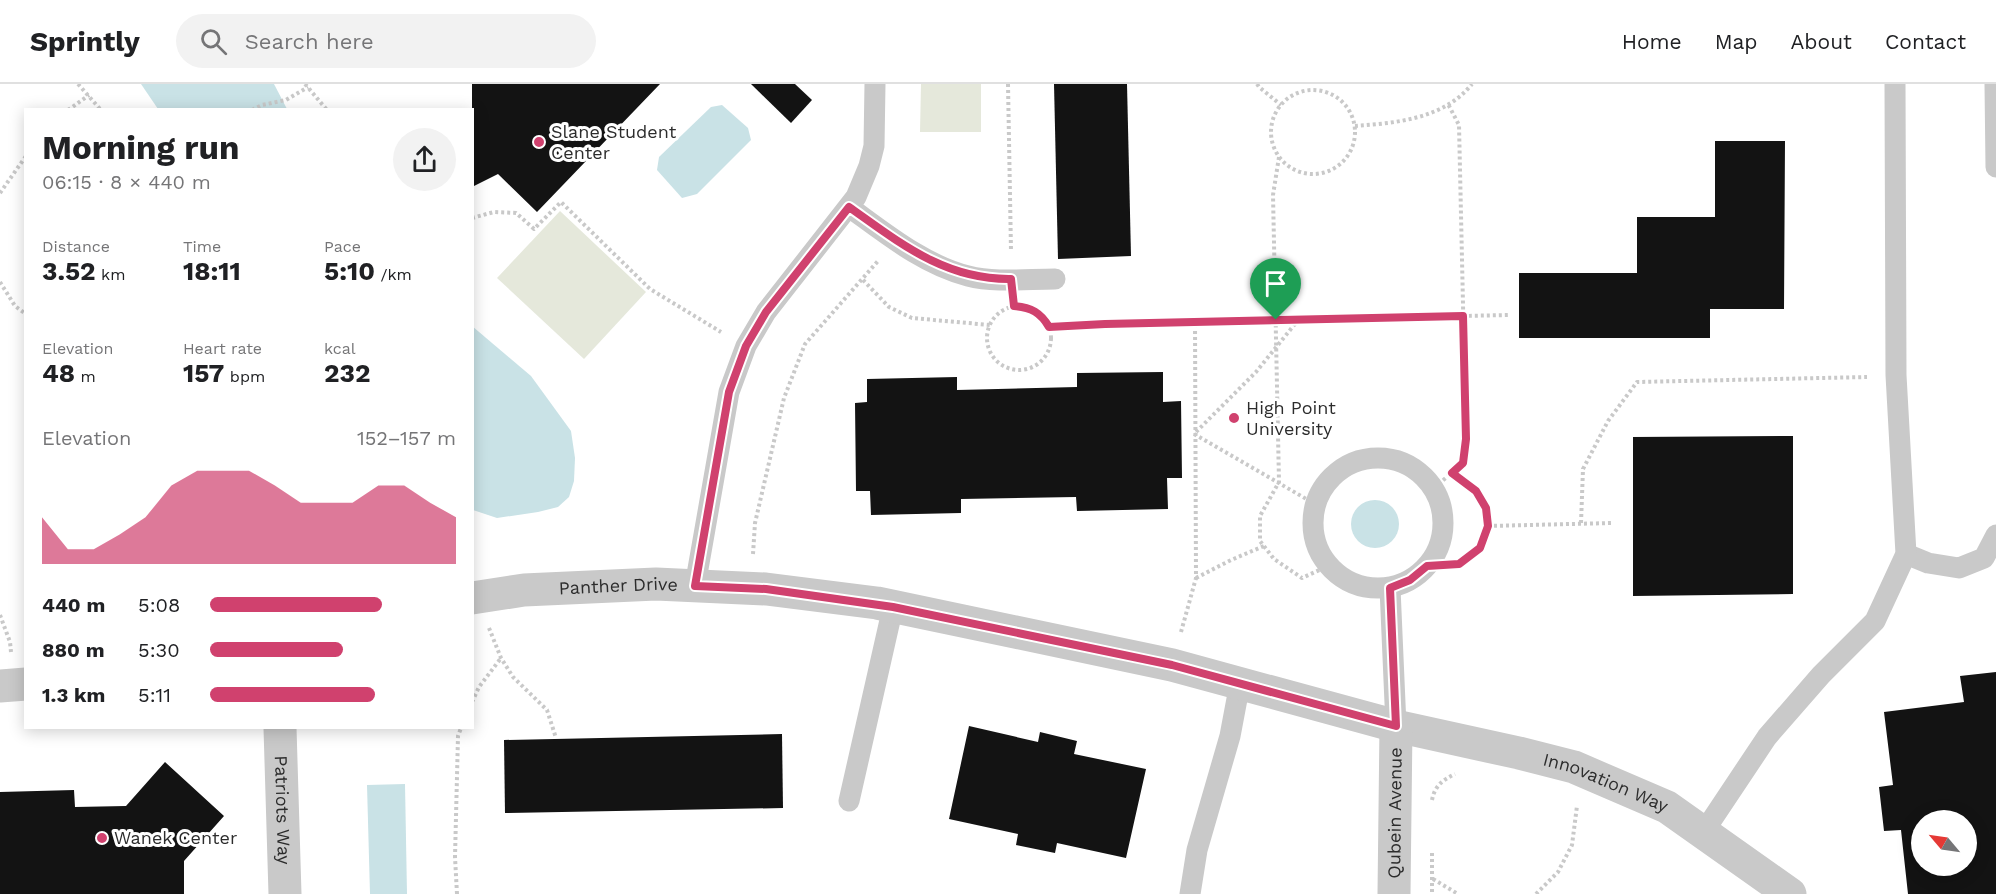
<!DOCTYPE html>
<html lang="en">
<head>
<meta charset="utf-8">
<style>
  :root { --surface:#fff; --page:#f2f2f2; --text:#202124; --muted:#757577; --line:#e0e0e0; --accent:#d0416e }
  body { margin:0; font-family:"Work Sans",sans-serif; background:var(--page); color:var(--text); height:100vh; display:flex; flex-direction:column; font-size:22px; white-space:nowrap }
  * { box-sizing:border-box; margin:0 }
  p { font-size:20px; color:var(--muted) }
  .icon { flex:none; width:33px; height:33px; fill:none; stroke:currentColor; stroke-width:2; stroke-linecap:round; stroke-linejoin:round }
  .map { position:relative; flex:1; overflow:hidden }
  .panel { position:absolute; left:24px; top:24px; width:450px; height:621px; display:flex; flex-direction:column; background:var(--surface); border-radius:0px; box-shadow:0 3px 15px #0003 }
  .panel>* { flex:none }
  .needle { width:39px; rotate:299deg }
  .buttons { position:absolute; left:1911px; top:726px; display:grid; gap:12px }
  .buttons a { display:grid; place-items:center; width:66px; height:66px; border-radius:50%; background:var(--surface); box-shadow:0 3px 15px #0003; font-size:30px }
  .pin { position:absolute; display:grid; place-items:center; width:51px; height:51px; color:#fff; margin:-62px -26px; border-radius:50% 50% 50% 0; rotate:-45deg; box-shadow:0 0 6px #0007 }
  .pin .icon { rotate:45deg }
  .round { display:grid; place-items:center; flex:none; width:63px; height:63px; border-radius:32px; background:var(--page) }
  .summary { display:flex; align-items:center; justify-content:space-between; height:102px; padding:0 18px }
  h1 { font-size:33px; font-weight:700; line-height:45px }
  .figures { display:grid; grid-template-columns:repeat(3,1fr); gap:9px; height:102px; padding:6px 18px }
  .figures div { display:grid; align-content:center }
  .figures b { font-size:26px; font-weight:700 }
  .figures small { font-size:16px; font-weight:400 }
  .figures p { font-size:16px }
  .chart { height:168px; padding:12px 18px }
  .chart p { display:flex; justify-content:space-between }
  .chart svg { width:100%; height:108px; margin-top:6px; fill:var(--accent); opacity:.7 }
  ul { padding:0 18px; list-style:none; font-size:20px }
  li { display:grid; grid-template-columns:96px 72px 1fr; align-items:center; height:45px }
  li i { height:15px; border-radius:8px; background:var(--accent) }
  header { display:flex; align-items:center; gap:36px; box-sizing:border-box; height:84px; padding:0 30px; background:var(--surface); border-bottom:2px solid var(--line) }
  header strong { font-size:28px }
  nav { display:flex; gap:33px; margin-inline-start:auto; font-size:21px }
  .search { width:420px; height:54px; background:var(--page); display:flex; align-items:center; gap:15px; box-sizing:border-box; padding:0 21px; border-radius:33px; color:var(--muted); font-size:22px }
  .map>svg:first-child { display:block }
</style>
</head>
<body>
<header>
<strong>Sprintly</strong>
<div class="search"><svg class="icon" aria-label="search" viewBox="0 0 24 24"><circle cx="10" cy="10" r="6"/><path d="M15 15l6 6"/></svg>Search here</div>
<nav><a>Home</a><a>Map</a><a>About</a><a>Contact</a></nav>
</header>
<div class="map">
<svg width="1996" height="810" viewBox="0 0 1996 810">
  <rect width="100%" height="100%" fill="#fff"/>
  <g fill="#e5e8db">
    <path d="M921,0H981V48H920Z"/>
    <path d="M560,127L646,208L584,275L497,194Z"/>
  </g>
  <g fill="#c9e2e6">
    <path d="M141,0H274L287,25H158Z"/>
    <path d="M722,21L748,44L751,56L697,110L682,114L657,86L659,73L711,23Z"/>
    <path d="M472,242L531,292L571,347L575,374L574,397L569,413L558,423L538,428L497,434L473,426Z"/>
    <circle cx="1375" cy="440" r="24"/>
    <path d="M405,700L407,810H370L367,701Z"/>
  </g>
  <g fill="#131313" fill-rule="evenodd">
    <path d="M472,0H660L537,128L498,90L472,103Z"/>
    <path d="M751,0H795L812,16L791,39Z"/>
    <path d="M1054,0H1127L1131,172L1058,175Z"/>
    <path d="M1715,57H1785L1784,225H1710V254H1519V189H1637V133H1715Z"/>
    <path d="M1163,288V318L1181,317L1182,394H1167L1168,425L1077,427L1076,413L961,415V429L871,431L870,407H856L855,319L867,318V295L957,293V306L1077,303V289Z"/>
    <path d="M1793,352V510L1633,512V353Z"/>
    <path d="M1996,588V810H1908L1901,746L1884,747L1879,703L1893,701L1884,628L1964,618L1960,592ZM1922,736H1966V782H1922Z"/>
    <path d="M969,642L1038,658L1040,648L1077,657L1074,670L1146,685L1126,774L1057,759L1055,769L1016,761L1018,750L949,735Z"/>
    <path d="M782,650L783,724L505,729L504,656Z"/>
    <path d="M165,678L224,732L184,777V810H0V708L74,706L75,723L126,722Z"/>
  </g>
  <g fill="none" stroke-linecap="round" stroke-linejoin="round">
    <g stroke="#c9c9c9" stroke-width="4" stroke-dasharray="3 3" stroke-linecap="butt">
      <path d="M78,0L101,26"/>
      <path d="M305,0L327,26"/>
      <path d="M1008,0L1011,167"/>
      <path d="M1257,0L1259,3L1281,21"/>
      <circle cx="1313" cy="48" r="42"/>
      <path d="M68,26L89,11"/>
      <path d="M252,26L262,21L286,16L308,3"/>
      <path d="M1355,42C1396,39 1444,35 1472,0"/>
      <path d="M1279,73L1273,111L1279,398L1260,432V457L1274,475L1302,494L1328,482"/>
      <path d="M0,109L26,72"/>
      <path d="M472,134L494,128L516,129L534,145L561,118L650,205L721,248"/>
      <path d="M863,196L889,223L912,234L990,241"/>
      <path d="M0,198L15,222L26,230"/>
      <circle cx="1019" cy="254" r="32"/>
      <path d="M1299,235L1256,288L1194,350L1315,420"/>
      <path d="M1049,243L1105,240L1508,231"/>
      <path d="M1434,404L1463,379L1466,355L1459,41L1448,20"/>
      <path d="M1581,439L1583,385L1608,337L1637,298L1867,293"/>
      <path d="M1488,442L1612,439"/>
      <path d="M753,470L755,439L784,314L805,260L878,177"/>
      <path d="M1427,482C1437,482 1452,483 1460,479C1488,466 1495,434 1477,409C1471,401 1460,395 1452,389"/>
      <path d="M1196,494L1231,476L1264,462"/>
      <path d="M0,531L10,558L11,568"/>
      <path d="M489,544L501,574L513,593L547,626L556,654"/>
      <path d="M1181,548L1196,494L1195,238"/>
      <path d="M472,618L479,603L501,574"/>
      <path d="M1432,716C1435,701 1443,696 1455,690"/>
      <path d="M1432,769V810"/>
      <path d="M1433,795L1458,810"/>
      <path d="M457,810L455,773L458,652L461,644"/>
      <path d="M1536,810L1558,788L1572,761L1577,722"/>
    </g>
    <g stroke="#c9c9c9" stroke-width="21">
      <path d="M1995,0L1996,83"/>
      <path d="M849,123C885,149 924,181 968,192C995,199 1027,195 1055,195"/>
      <circle cx="1378" cy="439" r="65"/>
      <path d="M1906,470L1928,479L1959,484L1984,474L1996,451"/>
      <path d="M695,502L729,308L746,262L766,228L856,113L869,82L874,62L875,0"/>
      <path d="M1390,504L1396,642"/>
      <path d="M849,717L893,523"/>
      <path d="M1703,749L1767,653L1821,591L1875,537L1906,470L1896,291L1895,0"/>
      <path d="M1190,810L1197,766L1230,652L1240,599"/>
    </g>
    <g stroke="#c9c9c9" stroke-width="33">
      <path id="s1" d="M472,514L524,506L656,500L766,505L877,519L1172,581L1396,642L1519,669L1574,683L1667,723L1790,810"/>
      <path d="M0,602L26,600"/>
      <path id="s2" d="M280,644L285,810"/>
      <path id="s3" d="M1394,810L1396,642"/>
    </g>
  </g>
  <g fill="none" stroke-linecap="round" stroke-linejoin="round">
    <defs>
      <path id="route" d="M849,123C900,159 945,196 1011,195L1014,222C1031,223 1041,229 1049,243L1105,240L1463,232L1466,355L1463,379L1452,389L1476,407L1486,424L1488,442L1480,464L1459,480L1427,482L1410,496L1390,504L1396,642L1172,581L893,523L766,505L695,502L729,308L746,262L766,228Z"/>
    </defs>
    <use href="#route" stroke="#fff" stroke-width="12"/>
    <use href="#route" stroke="#d0416e" stroke-width="8"/>
  </g>
  <g fill="#d0416e" stroke="#fff" stroke-width="2">
    <circle cx="539" cy="58" r="6"/>
    <circle cx="1234" cy="334" r="6"/>
    <circle cx="102" cy="754" r="6"/>
  </g>
  <g text-anchor="middle" stroke-width="6" stroke-linejoin="round" paint-order="stroke">
    <g font-size="18" fill="#2c2c2c" stroke="#fff" text-anchor="start">
      <text x="551" y="54">Slane Student<tspan x="551" dy="21">Center</tspan></text>
      <text x="1246" y="330">High Point<tspan x="1246" dy="21">University</tspan></text>
      <text x="114" y="760">Wanek Center</text>
    </g>
    <g font-size="18" fill="#2c2c2c" stroke="#fff">
      <text dy="6" stroke="none"><textPath href="#s1" startOffset="147">Panther Drive</textPath></text>
      <text dy="6" stroke="none"><textPath href="#s1" startOffset="1158">Innovation Way</textPath></text>
      <text dy="6" stroke="none"><textPath href="#s2" startOffset="82">Patriots Way</textPath></text>
      <text dy="6" stroke="none"><textPath href="#s3" startOffset="81">Qubein Avenue</textPath></text>
    </g>
  </g>
</svg>
<div class="buttons">
<a><svg class="needle" viewBox="-14 -14 28 28"><path d="M0-13l5 13h-10z" fill="#e53935"/><path d="M0 13l5-13h-10z" fill="#757577"/></svg></a>
</div>
<div class="pin" style="left:1276px;top:236px;background:#1e9e55"><svg class="icon" aria-label="arrive" viewBox="0 0 24 24"><path d="M6 21V4h12l-3 4 3 4H6"/></svg></div>
<section class="panel">
<div class="summary"><div><h1>Morning run</h1><p>06:15 · 8 × 440 m</p></div><a class="round"><svg class="icon" aria-label="share" viewBox="0 0 24 24"><path d="M12 15V3M7 8l5-5 5 5M5 13v7h14v-7"/></svg></a></div>
<div class="figures">
<div><p>Distance</p><b>3.52<small> km</small></b></div>
<div><p>Time</p><b>18:11</b></div>
<div><p>Pace</p><b>5:10<small> /km</small></b></div>
</div>
<div class="figures">
<div><p>Elevation</p><b>48<small> m</small></b></div>
<div><p>Heart rate</p><b>157<small> bpm</small></b></div>
<div><p>kcal</p><b>232</b></div>
</div>
<div class="chart"><p><span>Elevation</span>152–157 m</p>
<svg viewBox="0 0 160 44" preserveAspectRatio="none"><path d="M0 44V25L10 38L20 38L30 32L40 25L50 12L60 6L70 6L80 6L90 12L100 19L110 19L120 19L130 12L140 12L150 19L160 25V44z"/></svg>
</div>
<ul>
<li><b>440 m</b>5:08<i style="width:70%"></i></li>
<li><b>880 m</b>5:30<i style="width:54%"></i></li>
<li><b>1.3 km</b>5:11<i style="width:67%"></i></li>
</ul>
</section>
</div>
</body>
</html>
